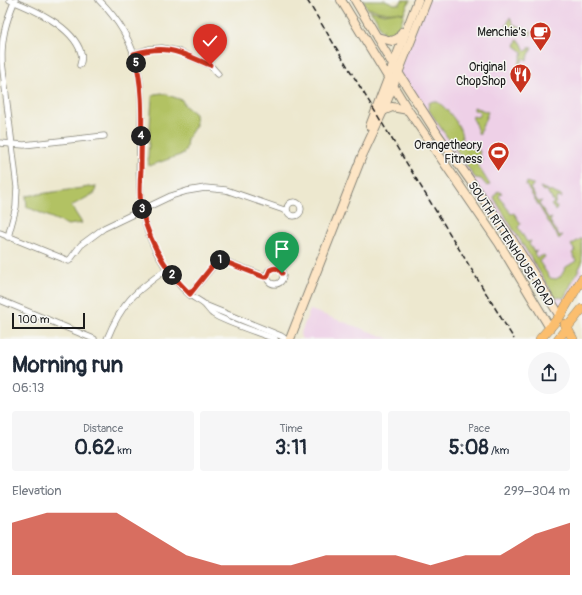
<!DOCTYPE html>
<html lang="en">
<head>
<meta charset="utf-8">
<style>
  :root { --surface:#fff; --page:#f6f6f7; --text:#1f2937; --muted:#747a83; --accent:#c8321e }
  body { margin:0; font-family:Pangolin,sans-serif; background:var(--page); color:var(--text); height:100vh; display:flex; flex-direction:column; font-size:15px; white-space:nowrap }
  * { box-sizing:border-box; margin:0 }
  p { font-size:13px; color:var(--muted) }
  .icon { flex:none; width:22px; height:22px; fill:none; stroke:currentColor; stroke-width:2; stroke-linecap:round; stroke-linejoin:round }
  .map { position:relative; height:339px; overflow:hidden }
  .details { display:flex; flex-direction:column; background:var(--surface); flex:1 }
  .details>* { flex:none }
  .scale { position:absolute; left:12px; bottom:10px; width:73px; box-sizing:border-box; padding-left:4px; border:2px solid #1c1c1c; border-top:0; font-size:11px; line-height:14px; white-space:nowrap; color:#1c1c1c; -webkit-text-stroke:3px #f6f6f2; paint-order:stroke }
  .pin { position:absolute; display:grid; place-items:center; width:34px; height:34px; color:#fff; margin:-41px -17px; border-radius:50% 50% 50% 0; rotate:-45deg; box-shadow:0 0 4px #0007 }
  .pin .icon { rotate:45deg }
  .km { position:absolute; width:20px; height:20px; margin:-10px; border-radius:50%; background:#222; color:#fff; font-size:11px; line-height:20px; text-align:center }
  .round { display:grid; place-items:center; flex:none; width:42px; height:42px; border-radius:21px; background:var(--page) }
  .overview { display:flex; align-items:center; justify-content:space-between; height:68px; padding:0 12px }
  h1 { font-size:22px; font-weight:700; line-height:30px }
  .metrics { display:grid; grid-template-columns:repeat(3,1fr); gap:6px; height:68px; padding:4px 12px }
  .metrics div { display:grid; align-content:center; border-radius:4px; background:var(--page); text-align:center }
  .metrics b { font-size:20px; font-weight:700 }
  .metrics small { font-size:11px; font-weight:400 }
  .metrics p { font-size:11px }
  .chart { height:112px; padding:8px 12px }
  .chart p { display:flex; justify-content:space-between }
  .chart svg { width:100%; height:72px; margin-top:4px; fill:var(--accent); opacity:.7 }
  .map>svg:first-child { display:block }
</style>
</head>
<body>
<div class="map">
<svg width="582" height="339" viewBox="0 0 582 339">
  <rect width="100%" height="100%" fill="#f6f6f2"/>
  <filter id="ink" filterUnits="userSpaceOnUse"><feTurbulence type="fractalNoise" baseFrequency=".025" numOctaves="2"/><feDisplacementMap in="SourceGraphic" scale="8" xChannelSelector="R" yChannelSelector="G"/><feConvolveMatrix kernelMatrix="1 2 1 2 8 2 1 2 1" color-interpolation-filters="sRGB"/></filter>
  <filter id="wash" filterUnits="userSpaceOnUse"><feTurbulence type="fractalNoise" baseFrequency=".012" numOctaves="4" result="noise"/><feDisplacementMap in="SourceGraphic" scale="16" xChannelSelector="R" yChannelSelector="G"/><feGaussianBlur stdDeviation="0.9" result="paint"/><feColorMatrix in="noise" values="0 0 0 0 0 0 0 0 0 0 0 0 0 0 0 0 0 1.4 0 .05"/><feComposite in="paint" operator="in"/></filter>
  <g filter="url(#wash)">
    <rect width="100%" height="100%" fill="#ede8cf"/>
    <g fill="#eed0e7">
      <path d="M426,0H582V279L560,316L398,72Z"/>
      <path d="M310,310H311L390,339H302L300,335Z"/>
    </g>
    <g fill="#b2c264" stroke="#676f40">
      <path d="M363,0H385L394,4H400L402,0H410L404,13C396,11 389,13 381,12C376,11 374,8 368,9Z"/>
      <path d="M369,10L384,14L397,12L404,14L397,35C391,38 385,37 382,31L385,29L381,30L376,18Z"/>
      <path d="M510,17L513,24L532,32L531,35L511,27L509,29L506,28Z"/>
      <path d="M517,40L521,42L525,51L530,49L529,47L532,48L527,60L523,58L520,67L518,66L523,52L515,46Z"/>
      <path d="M162,93L182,100L185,106L195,114L196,125L187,139L186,148L183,154L149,166L148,157L152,98L155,94Z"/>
      <path d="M433,101C441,100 457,121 460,129C462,134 462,140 463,145L469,144L470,147L480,151L479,155L482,159L477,164L490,185L487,186L481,179L475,178L430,112L428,108L429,103Z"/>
      <path d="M474,107L488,112L479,135L472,116L478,117L480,112L474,110Z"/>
      <path d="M527,182L534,185L530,188L538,202L542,201L539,204L549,219L552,218L550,221L559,236L563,235L559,239L526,185Z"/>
      <path d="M96,186L95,193L71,206L82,223L68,225L27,207L26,196Z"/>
      <path d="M540,187L562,196L561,198L557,197L554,206L557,207L556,211L551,205L554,202L546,190L543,191Z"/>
      <path d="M498,191L502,193L499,196L511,214L514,213L521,224L518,227L527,242L531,241L529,244L534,252L537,251L534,253L537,258L544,255L545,257L539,261L550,278L556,279L561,276L566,267L576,261L572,253L575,251L571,245L582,238V263L564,298L555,297L494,198Z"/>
    </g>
  </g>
  <g filter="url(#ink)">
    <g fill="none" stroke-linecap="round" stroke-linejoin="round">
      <defs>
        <g id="street">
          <path d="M10,0C33,9 73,26 81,53C82,56 81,62 80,65"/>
          <path d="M99,0C166,67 130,130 142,209C147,240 166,275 190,295C195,299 201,301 205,305C208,308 210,312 213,314C224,322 260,333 275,339"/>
          <path d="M133,54L149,49L162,48L177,51L210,65L218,74"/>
          <path d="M0,143L24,145L104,136"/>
          <circle cx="294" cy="209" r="7"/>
          <path d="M0,233L69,261L81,245L104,228L171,196L187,191L205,188L226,190L287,211"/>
          <path d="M8,237L16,207L17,187L2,62C1,39 6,21 15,0"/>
          <circle cx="275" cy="276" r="8"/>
          <path d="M190,294L219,259L267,277"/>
          <path d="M0,300L94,339"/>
          <path d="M207,306L281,336L285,339"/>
          <path d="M107,339C122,302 135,292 167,269"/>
        </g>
        <g id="secondary">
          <path d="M341,0L408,110L499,243L550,328"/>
          <path d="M355,0L392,63L438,135L511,238L560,316"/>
          <path d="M377,37L392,41L399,38L402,32"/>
          <path d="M383,111L392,107L408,110"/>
          <path d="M370,126L418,0"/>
          <path d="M290,339L362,156L383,111L427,0"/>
        </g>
        <g id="primary">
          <path d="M565,324L573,339"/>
          <path d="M540,339L560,316L582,279"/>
          <path d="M558,339L582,309"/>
        </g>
      </defs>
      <use href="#street" stroke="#848276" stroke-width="7"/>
      <use href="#secondary" stroke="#848276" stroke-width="10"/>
      <use href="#primary" stroke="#848276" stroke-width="10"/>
      <use href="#street" stroke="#fff" stroke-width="5.5"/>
      <use href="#secondary" stroke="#fde5c5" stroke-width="8"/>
      <use href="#primary" stroke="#fbbe6e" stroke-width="9"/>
      <path stroke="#1c1c1c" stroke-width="1.5" stroke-dasharray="6 3" stroke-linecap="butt" d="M307,0L514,339"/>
    </g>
  </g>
  <g fill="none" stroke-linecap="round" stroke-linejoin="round" filter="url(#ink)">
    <defs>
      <path id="route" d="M210,65C179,52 167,44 134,54C145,91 141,130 141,169C140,182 139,198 142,211C150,244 166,271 190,294L218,259L264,277H267L270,270C275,267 279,268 282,273"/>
    </defs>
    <use href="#route" stroke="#fff" stroke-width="8"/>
    <use href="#route" stroke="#c8321e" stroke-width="5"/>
  </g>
  <defs>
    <symbol id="cafe-pin" viewBox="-11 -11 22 30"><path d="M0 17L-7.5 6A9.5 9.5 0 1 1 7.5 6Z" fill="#c8321e" stroke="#f6f6f2"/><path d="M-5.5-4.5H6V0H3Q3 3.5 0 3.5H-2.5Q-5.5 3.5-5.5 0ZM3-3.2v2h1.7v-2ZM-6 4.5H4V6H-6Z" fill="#fff"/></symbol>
    <symbol id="restaurant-pin" viewBox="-11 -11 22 30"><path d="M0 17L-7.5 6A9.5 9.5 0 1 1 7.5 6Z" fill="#c8321e" stroke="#f6f6f2"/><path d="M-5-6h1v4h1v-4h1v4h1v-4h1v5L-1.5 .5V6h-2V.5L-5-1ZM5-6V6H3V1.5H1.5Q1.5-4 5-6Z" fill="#fff"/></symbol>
    <symbol id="stadium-pin" viewBox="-11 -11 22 30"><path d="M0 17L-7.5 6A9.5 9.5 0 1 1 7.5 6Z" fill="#c8321e" stroke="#f6f6f2"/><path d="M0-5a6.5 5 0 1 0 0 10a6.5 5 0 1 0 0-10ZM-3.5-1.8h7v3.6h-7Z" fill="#fff"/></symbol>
  </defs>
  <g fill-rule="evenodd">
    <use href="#cafe-pin" x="528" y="20" width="25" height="34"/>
    <use href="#restaurant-pin" x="508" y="62" width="25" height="34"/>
    <use href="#stadium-pin" x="486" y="140" width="25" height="34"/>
  </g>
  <g text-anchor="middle" stroke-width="3" stroke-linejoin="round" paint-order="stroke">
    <g font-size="12" fill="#1c1c1c" stroke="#f6f6f2" text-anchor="end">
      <text x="526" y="36">Menchie's</text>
      <text x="506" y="71">Original<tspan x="506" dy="14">ChopShop</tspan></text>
      <text x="482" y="149">Orangetheory<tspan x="482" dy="14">Fitness</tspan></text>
    </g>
    <g font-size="12" fill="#1c1c1c" stroke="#f6f6f2">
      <text transform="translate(511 244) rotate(57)" y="4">SOUTH RITTENHOUSE ROAD</text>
    </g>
  </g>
</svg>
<div class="scale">100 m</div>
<div class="pin" style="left:282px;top:273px;background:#1e9e55"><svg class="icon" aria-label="arrive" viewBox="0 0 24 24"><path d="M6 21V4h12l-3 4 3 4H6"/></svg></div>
<div class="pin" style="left:210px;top:65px;background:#d93025"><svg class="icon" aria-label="check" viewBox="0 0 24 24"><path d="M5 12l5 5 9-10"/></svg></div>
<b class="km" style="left:220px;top:260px">1</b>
<b class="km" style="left:172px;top:275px">2</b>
<b class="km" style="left:142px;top:209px">3</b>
<b class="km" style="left:141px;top:136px">4</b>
<b class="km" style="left:136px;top:63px">5</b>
</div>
<section class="details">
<div class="overview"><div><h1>Morning run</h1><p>06:13</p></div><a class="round"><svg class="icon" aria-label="share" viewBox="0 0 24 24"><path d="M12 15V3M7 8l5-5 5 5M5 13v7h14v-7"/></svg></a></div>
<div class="metrics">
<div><p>Distance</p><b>0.62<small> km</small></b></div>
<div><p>Time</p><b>3:11</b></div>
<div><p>Pace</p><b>5:08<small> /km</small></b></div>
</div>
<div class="chart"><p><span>Elevation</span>299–304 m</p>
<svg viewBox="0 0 160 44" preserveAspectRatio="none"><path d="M0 44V12L10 6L20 6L30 6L40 19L50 32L60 38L70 38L80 38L90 32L100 32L110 32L120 38L130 32L140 32L150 19L160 12V44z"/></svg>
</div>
</section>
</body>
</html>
